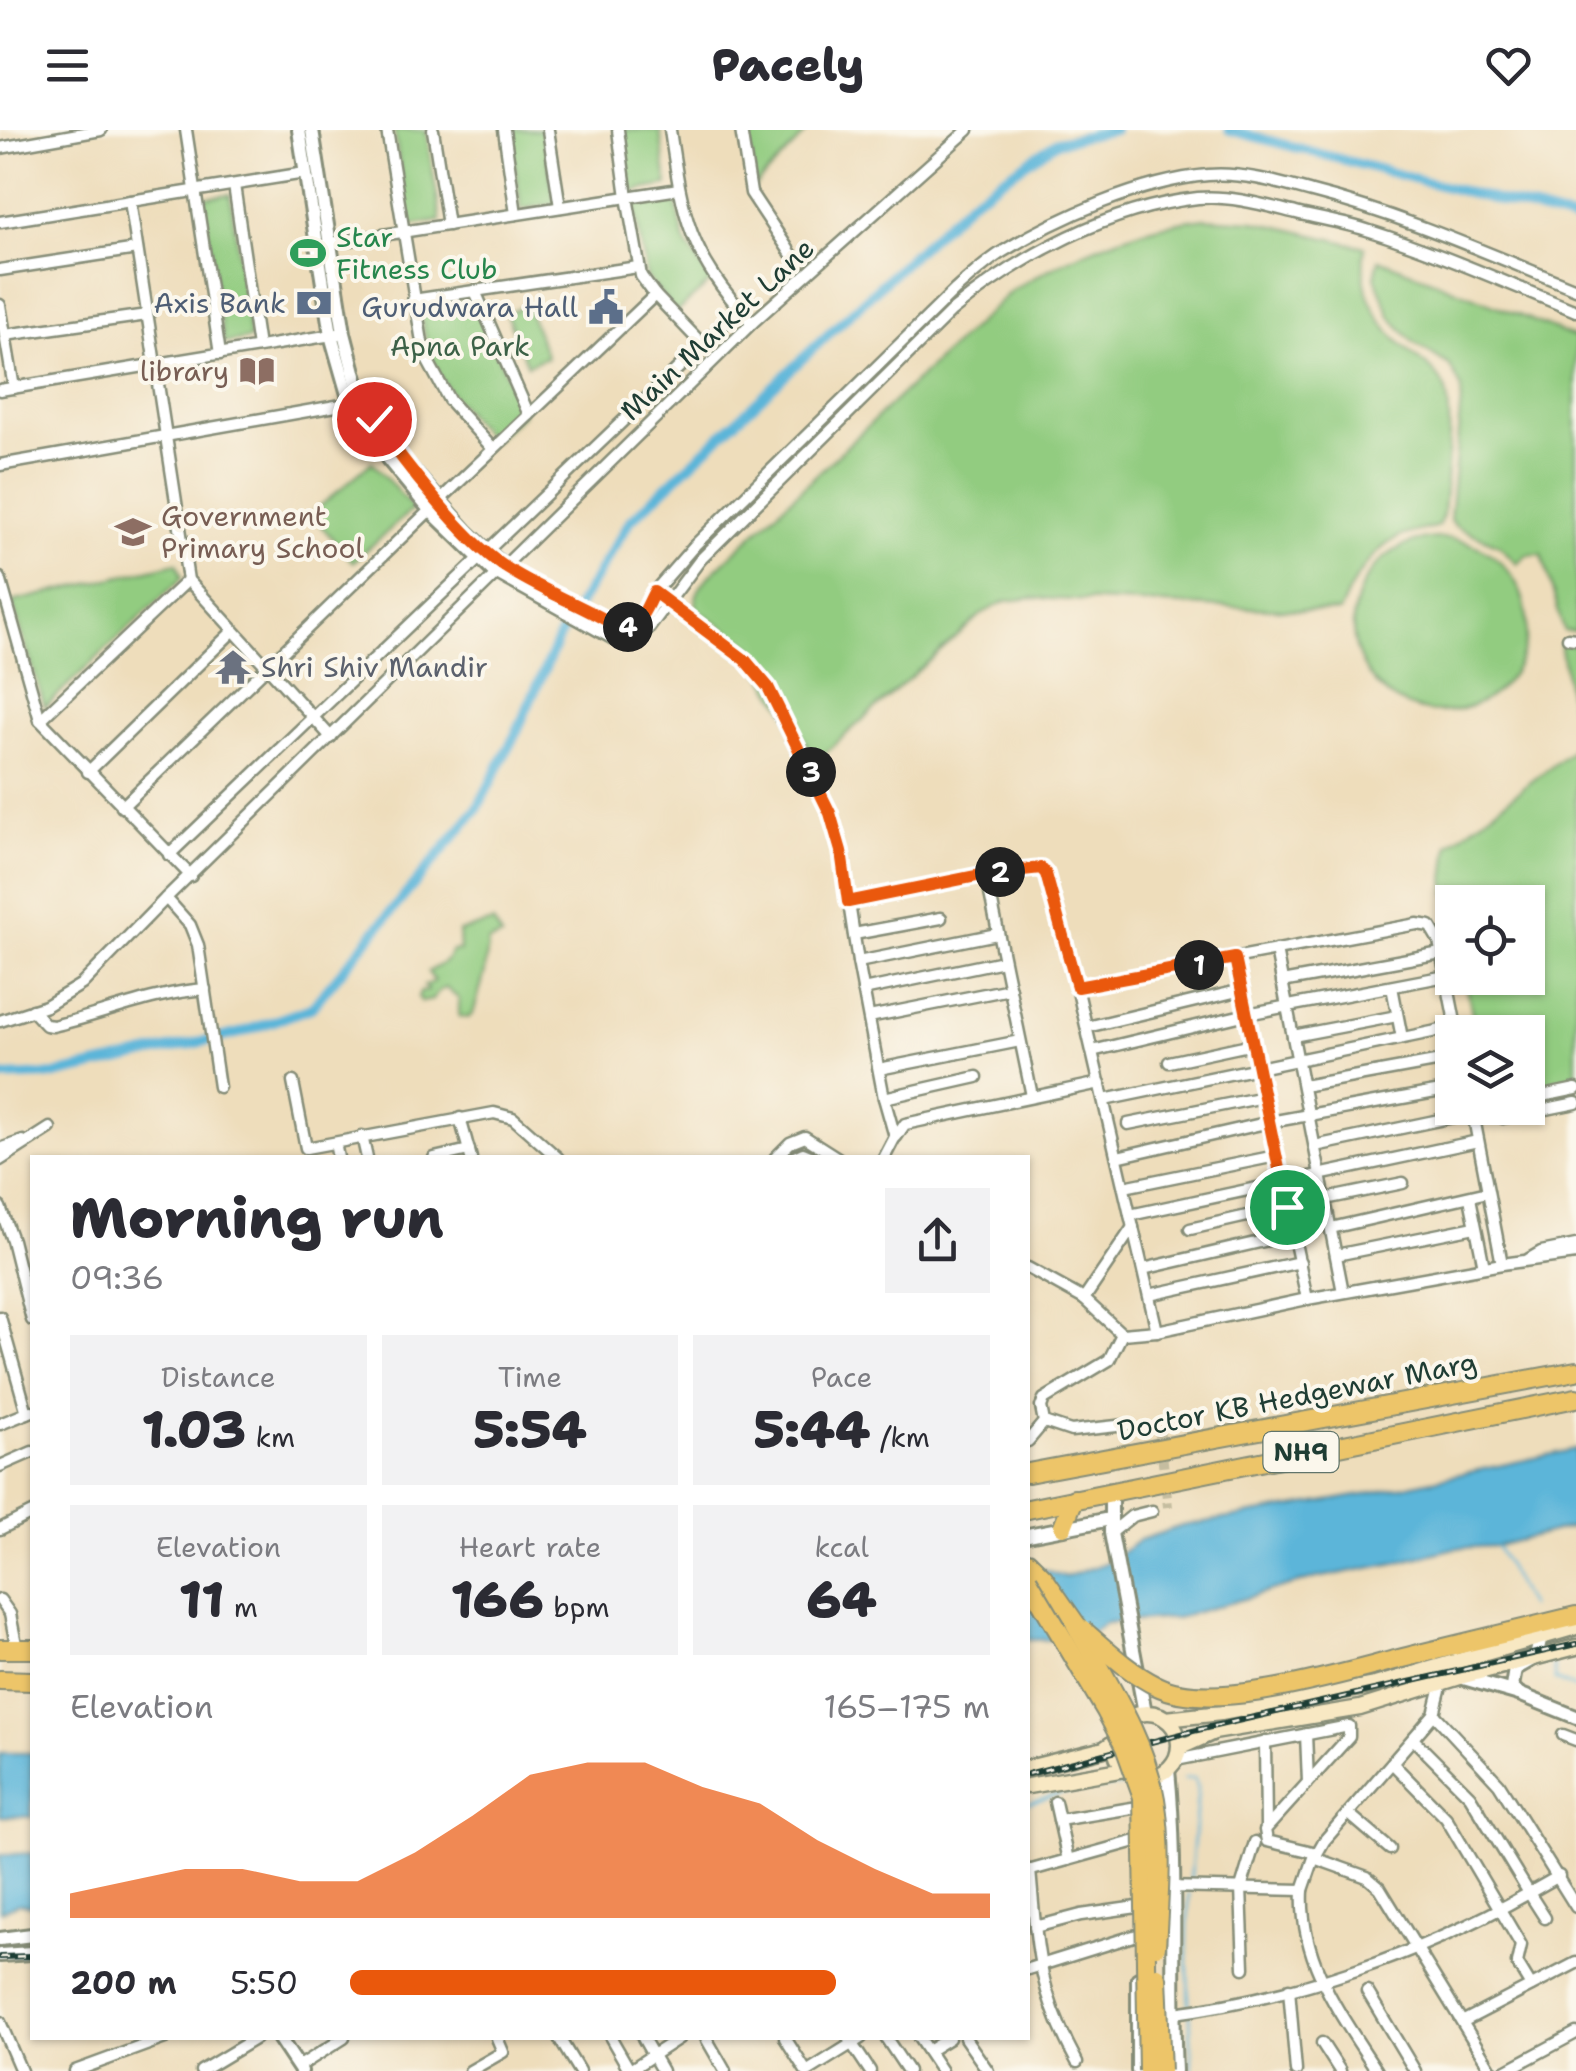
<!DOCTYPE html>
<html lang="en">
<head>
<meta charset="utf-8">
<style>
  :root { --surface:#fff; --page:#f2f2f3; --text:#2b2b33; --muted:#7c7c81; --accent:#ea580c }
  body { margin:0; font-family:"Shantell Sans",sans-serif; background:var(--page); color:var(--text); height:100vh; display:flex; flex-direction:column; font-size:38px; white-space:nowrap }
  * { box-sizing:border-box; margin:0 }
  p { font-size:32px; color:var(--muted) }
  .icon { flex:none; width:55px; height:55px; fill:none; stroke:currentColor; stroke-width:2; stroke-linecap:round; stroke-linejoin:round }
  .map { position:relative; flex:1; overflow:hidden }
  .panel { position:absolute; left:30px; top:1025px; width:1000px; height:885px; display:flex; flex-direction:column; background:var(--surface); border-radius:0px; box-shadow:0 2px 8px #0004 }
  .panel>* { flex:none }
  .fabs { position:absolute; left:1435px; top:755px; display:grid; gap:20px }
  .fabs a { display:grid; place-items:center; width:110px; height:110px; border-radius:0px; background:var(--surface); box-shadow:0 2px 8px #0004; font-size:50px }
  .pin { position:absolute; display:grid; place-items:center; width:85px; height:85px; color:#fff; margin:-42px; border:5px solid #fff; border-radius:50%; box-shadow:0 2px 10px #0007 }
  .km { position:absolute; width:50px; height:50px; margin:-25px; border-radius:50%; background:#222; color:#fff; font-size:28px; line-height:50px; text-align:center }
  .round { display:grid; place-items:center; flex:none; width:105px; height:105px; border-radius:0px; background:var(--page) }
  .overview { display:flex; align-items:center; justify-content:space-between; height:170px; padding:0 40px }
  h1 { font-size:55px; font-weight:800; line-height:75px }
  .stats { display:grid; grid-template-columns:repeat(3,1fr); gap:15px; height:170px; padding:10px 40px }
  .stats div { display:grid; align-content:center; border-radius:0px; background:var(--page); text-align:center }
  .stats b { font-size:50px; font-weight:800 }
  .stats small { font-size:28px; font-weight:400 }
  .stats p { font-size:28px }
  .chart { height:280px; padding:20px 40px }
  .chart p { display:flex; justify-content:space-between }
  .chart svg { width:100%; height:180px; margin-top:10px; fill:var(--accent); opacity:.7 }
  ul { padding:0 40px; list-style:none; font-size:32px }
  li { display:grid; grid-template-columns:160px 120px 1fr; align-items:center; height:75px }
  li i { height:25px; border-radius:12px; background:var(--accent) }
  header { display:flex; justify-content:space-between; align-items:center; height:130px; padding:0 40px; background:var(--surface); font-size:45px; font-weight:800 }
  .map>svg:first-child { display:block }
</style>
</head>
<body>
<header><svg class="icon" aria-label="menu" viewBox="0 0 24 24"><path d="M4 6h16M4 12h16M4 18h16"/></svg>Pacely<svg class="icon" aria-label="heart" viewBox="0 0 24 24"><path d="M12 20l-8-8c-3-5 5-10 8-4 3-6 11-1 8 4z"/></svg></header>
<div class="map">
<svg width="1576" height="1941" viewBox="0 0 1576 1941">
  <rect width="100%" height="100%" fill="#fbf7ec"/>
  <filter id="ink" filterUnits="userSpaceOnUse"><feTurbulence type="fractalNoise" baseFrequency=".01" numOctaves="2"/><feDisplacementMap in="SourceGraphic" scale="20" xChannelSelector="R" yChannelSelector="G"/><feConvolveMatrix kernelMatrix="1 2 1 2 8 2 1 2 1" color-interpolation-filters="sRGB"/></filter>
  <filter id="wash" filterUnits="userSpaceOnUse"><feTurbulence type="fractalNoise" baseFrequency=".0048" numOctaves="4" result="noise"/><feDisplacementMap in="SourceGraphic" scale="40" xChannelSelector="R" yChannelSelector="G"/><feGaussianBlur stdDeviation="2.25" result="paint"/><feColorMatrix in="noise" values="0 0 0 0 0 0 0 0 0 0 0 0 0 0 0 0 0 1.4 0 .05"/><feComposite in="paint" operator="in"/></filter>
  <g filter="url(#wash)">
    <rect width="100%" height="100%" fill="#edb"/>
    <g fill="#92cc80" stroke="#58845a" stroke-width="2.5">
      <path d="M394,0H426L441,91L409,96Z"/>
      <path d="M510,0H544L555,74L521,79Z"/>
      <path d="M622,0H660L667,55L629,62Z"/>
      <path d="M747,0H809L755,56Z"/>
      <path d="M230,64L250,209L224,213L203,67Z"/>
      <path d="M675,69L685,112L712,151L676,182L647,148L634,75Z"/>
      <path d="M1205,88L1254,91L1365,117C1357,165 1381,199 1417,228C1429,237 1442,247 1446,262C1454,293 1445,352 1443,385L1438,396C1425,400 1411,402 1399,407C1371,420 1350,455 1339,482L1032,468L1006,471L983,483L817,630L756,534L752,517L698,480C692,467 700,457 708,447L1011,161C1071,124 1135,96 1205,88Z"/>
      <path d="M1379,129L1576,208V502L1564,501L1542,424L1526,425L1517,434L1499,415L1455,396L1450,390L1462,259L1449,235L1413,212L1390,186L1375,147Z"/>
      <path d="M474,170L523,284L492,312C448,263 431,245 419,178Z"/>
      <path d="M526,175L547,227L527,235L506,183Z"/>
      <path d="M372,332L413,379L353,432L311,384Z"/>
      <circle cx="1440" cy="495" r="87"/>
      <path d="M177,433L182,448L45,577L12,472Z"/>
      <path d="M1560,514L1576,515V605Z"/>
      <path d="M1576,609V950L1528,960V902H1476L1465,848H1528V772H1452V785L1445,751L1449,715L1570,622Z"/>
      <path d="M493,792L502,807L488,812L485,842L473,884L468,888L459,886V869L446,858L440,860L432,870L422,872L418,867L420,862L428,861L424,856L434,851L428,842L445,832L452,821H460L459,802Z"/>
    </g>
    <g fill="#5cb5d9" stroke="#3e7986" stroke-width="2.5">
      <path d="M1576,1319V1396L1497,1416L1455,1418L1395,1433L1317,1448L1176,1488L1105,1493L1082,1509L1028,1510V1435L1066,1447L1108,1432L1140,1410L1182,1396L1363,1365Z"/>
      <path d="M0,1623H32V1687L0,1686Z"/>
      <path d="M32,1723V1776L19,1773L0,1781V1725Z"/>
    </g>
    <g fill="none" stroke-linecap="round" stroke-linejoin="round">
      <g stroke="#5cb5d9" stroke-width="2.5">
        <path d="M1497,1417L1529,1477"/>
        <path d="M1553,1534L1555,1550L1576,1558"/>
        <path d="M1183,1649L1194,1648L1198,1658L1190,1755"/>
        <path d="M1028,1673L1061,1663L1125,1655"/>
        <path d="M1189,1875L1187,1816L1189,1763"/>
        <path d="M1190,1883L1192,1941"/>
      </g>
      <g stroke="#5cb5d9" stroke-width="10">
        <path d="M1229,0L1576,91"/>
        <path d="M0,947L55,945L240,903L311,878L477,679L517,601L559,507L630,391L971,70L1057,12L1114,0"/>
      </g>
    </g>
  </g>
  <g filter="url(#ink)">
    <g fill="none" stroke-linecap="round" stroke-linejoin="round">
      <path stroke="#c5bda0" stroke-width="10" stroke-dasharray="10 5" stroke-linecap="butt" d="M1159,1297L1168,1377"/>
      <defs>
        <g id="minor">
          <path d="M186,0L220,224"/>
          <path d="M387,0L424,224L449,270L493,319"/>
          <path d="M433,0L448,95"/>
          <path d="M504,0L516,84"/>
          <path d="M548,0L560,77"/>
          <path d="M618,0L627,67L679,59"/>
          <path d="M670,0C683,89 689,124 752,193"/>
          <path d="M741,0L751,63L794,128"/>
          <path d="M0,18L101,0"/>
          <path d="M234,55L258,217"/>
          <path d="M130,71L188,450L331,607"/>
          <path d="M0,92L305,43"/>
          <path d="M331,113L627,67L641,146L655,165L702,214"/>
          <path d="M0,140L137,119"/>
          <path d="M475,161L529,285"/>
          <path d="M413,170L638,137"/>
          <path d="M0,175L14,258"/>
          <path d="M5,205L147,185"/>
          <path d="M0,260L338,204"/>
          <path d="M0,335L353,273"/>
          <path d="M439,371L655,165"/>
          <path d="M503,436L619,498L634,496L654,462L695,415L955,160C970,147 986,132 1002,122C1059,87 1141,51 1208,45C1243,42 1279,53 1312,62C1403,85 1489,124 1576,159"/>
          <path d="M495,443L615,510H640L700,430L952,181C1021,125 1109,78 1198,68C1231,65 1264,75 1296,83C1320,89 1346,93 1370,101C1440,123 1508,154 1576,181"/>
          <path d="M0,448L40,590L191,746"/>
          <path d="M662,468L758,542L830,683L841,721L858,832L884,968L895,1007L884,1028"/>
          <path d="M1568,508L1576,509"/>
          <path d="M40,590L188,450"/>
          <path d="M88,642L233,501"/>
          <path d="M122,677L430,380"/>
          <path d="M169,725L739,180"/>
          <path d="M986,744L1032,966"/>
          <path d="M166,768L190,795L198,815L219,957"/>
          <path d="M848,772L986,744L1041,738L1046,744L1077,857L1417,794L1430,796L1439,811L1457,902"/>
          <path d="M854,804L941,788"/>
          <path d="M1276,820L1343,1162"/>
          <path d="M1235,829L1307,1169"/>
          <path d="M858,832L997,804"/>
          <path d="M1282,852L1441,823"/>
          <path d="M1077,857L1157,1201"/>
          <path d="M1392,857L1402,908"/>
          <path d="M863,860L1003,831"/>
          <path d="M32,880L46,895L53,896C105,884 152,863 205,859"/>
          <path d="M869,887L1010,859"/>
          <path d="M0,891L46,876L82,854L166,768L752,193L968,0"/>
          <path d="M1087,897L1242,860"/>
          <path d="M1293,906L1397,886"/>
          <path d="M1092,921L1247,884L1446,846"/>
          <path d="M1169,932L1253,914"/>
          <path d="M879,939L1020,911"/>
          <path d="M293,952L306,1018L494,983L513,988L558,1028"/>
          <path d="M1303,956L1452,929"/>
          <path d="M884,968L977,947"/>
          <path d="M1528,969L1576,959"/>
          <path d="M1104,970L1456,897"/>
          <path d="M1472,978L1502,1134"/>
          <path d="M460,988L471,1028"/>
          <path d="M1503,988L1576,973"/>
          <path d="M1128,994L1264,967"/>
          <path d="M362,1006L367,1028"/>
          <path d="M896,1007L905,994L1100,953"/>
          <path d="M335,1013L338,1028"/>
          <path d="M1315,1016L1473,983"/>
          <path d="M0,1019L23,1011"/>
          <path d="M1117,1027L1270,992L1452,959"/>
          <path d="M434,1028L469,1020"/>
          <path d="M775,1028L790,1013L805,1007L838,1028"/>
          <path d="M792,1028L803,1023L815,1028"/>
          <path d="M0,1030L50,998"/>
          <path d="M1124,1057L1276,1026"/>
          <path d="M1470,1068L1484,1137"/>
          <path d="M1325,1069L1403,1053"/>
          <path d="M0,1077L12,1110L32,1190"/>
          <path d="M1130,1085L1478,1011"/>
          <path d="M1331,1098L1488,1062"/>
          <path d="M1190,1099L1287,1077"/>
          <path d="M1336,1125L1475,1097"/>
          <path d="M1529,1129L1541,1122L1576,1115"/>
          <path d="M1028,1138L1084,1169L1122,1204L1109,1230L1044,1269L1041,1277L1044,1292L1028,1311"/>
          <path d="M1143,1139L1294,1104"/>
          <path d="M1149,1165L1300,1132"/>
          <path d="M1084,1169L1133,1097"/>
          <path d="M0,1187L27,1283"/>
          <path d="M1122,1204L1157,1201L1307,1169L1502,1134L1576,1124"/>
          <path d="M1044,1292L1071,1301L1126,1295"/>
          <path d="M0,1294L32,1281"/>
          <path d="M0,1336L32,1322"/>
          <path d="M0,1399L32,1383"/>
          <path d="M1111,1403L1132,1386L1152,1381"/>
          <path d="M0,1470L10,1484L17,1519"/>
          <path d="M1434,1584L1499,1654L1576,1777"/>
          <path d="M1306,1604L1308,1652"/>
          <path d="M1563,1605L1576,1610"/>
          <path d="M1414,1610L1470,1666L1529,1763L1559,1746"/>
          <path d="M1265,1612L1266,1696"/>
          <path d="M1176,1630L1349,1596V1607L1265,1700L1267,1711L1317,1723"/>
          <path d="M1393,1634L1446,1688L1521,1815L1517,1833L1531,1856"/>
          <path d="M1055,1672L1068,1730"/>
          <path d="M1349,1684L1390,1719"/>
          <path d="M1059,1690L1138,1677"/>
          <path d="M1315,1727L1324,1711L1434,1584L1442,1552"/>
          <path d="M1030,1740C1037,1818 1038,1861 1077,1932"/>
          <path d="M1028,1741L1136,1711"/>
          <path d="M1166,1757L1303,1760L1314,1728L1367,1747L1380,1758L1492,1941"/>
          <path d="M1303,1760C1299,1830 1341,1885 1377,1941"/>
          <path d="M1035,1797L1081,1785L1137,1777"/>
          <path d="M1244,1838L1241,1758L1255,1712"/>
          <path d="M1028,1839L1137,1805"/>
          <path d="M1289,1859L1296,1941"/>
          <path d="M1367,1861L1415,1941"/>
          <path d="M1167,1884C1293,1868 1420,1825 1529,1763L1545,1788"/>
          <path d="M1464,1891L1576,1833"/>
          <path d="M0,1892L21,1941"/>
          <path d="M559,1908L579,1941"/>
          <path d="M611,1908L630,1941"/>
          <path d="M643,1908L662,1941"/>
          <path d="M706,1908L725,1941"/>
          <path d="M785,1908L806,1941"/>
          <path d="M848,1908L870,1941"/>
          <path d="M886,1908L908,1941"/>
          <path d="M919,1908L941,1941"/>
          <path d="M965,1908L988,1941"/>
          <path d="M1322,1913L1340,1941"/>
          <path d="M928,1921L949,1908"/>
          <path d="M298,1937L344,1908"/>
          <path d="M630,1940L679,1908"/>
          <path d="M75,1941L165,1908"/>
          <path d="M201,1941L256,1908"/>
          <path d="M470,1941L503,1922L497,1908"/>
          <path d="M808,1941L861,1908"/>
          <path d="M1505,1941L1576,1903"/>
        </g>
        <g id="tertiary">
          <path d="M299,0L331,205L351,275L388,329L430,380L495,443"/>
          <path d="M312,0L344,203L360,265L397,323L466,401L503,436"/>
          <path d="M1111,1360V1403L1145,1583"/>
          <path d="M1028,1405L1110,1389"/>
          <path d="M1460,1547L1519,1564L1576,1587"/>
          <path d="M1519,1564L1512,1557L1515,1539L1536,1527L1541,1506"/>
          <path d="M1168,1640C1178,1740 1170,1841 1175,1941"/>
          <path d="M0,1809L32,1805"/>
          <path d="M0,1825L32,1823"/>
          <path d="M279,1908L301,1941"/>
          <path d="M1138,1941V1849"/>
        </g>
        <g id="secondary">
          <circle cx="1147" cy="1615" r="32"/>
          <path d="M1166,1589L1221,1583L1375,1555L1576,1497"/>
          <path d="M1179,1618L1214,1602L1360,1578L1460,1547L1576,1517"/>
          <path d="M1028,1638L1104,1619L1114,1612"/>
          <path d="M1028,1656L1126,1639"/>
        </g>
        <g id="trunk">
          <path d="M1028,1343L1576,1241"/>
          <path d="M1028,1379L1576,1268"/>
          <path d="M1063,1396L1074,1369"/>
          <path d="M1028,1432L1043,1447L1075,1493"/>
          <path d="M0,1519H32"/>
          <path d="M1415,1525L1576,1486"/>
          <path d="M0,1550L32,1551"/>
        </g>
      </defs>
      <use href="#minor" stroke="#868d78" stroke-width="15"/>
      <use href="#tertiary" stroke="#868d78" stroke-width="18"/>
      <use href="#secondary" stroke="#868d78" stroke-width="19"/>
      <use href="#trunk" stroke="#868d78" stroke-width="22"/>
      <use href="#minor" stroke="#fff" stroke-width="10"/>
      <use href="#tertiary" stroke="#fff" stroke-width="12"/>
      <use href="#secondary" stroke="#f8e8c3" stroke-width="14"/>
      <use href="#trunk" stroke="#edc569" stroke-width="18"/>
      <defs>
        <g id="rail">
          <path d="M1028,1644L1193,1601L1576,1514"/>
          <path d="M0,1827L32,1826"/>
        </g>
      </defs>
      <use href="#rail" stroke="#1f3d34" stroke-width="6"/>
      <use href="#rail" stroke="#fbf7ec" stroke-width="2.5" stroke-dasharray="8" stroke-linecap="butt"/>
      <defs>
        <g id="trunk-bridge">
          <path d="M1028,1450L1106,1581L1125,1617L1143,1667L1148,1941"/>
          <path d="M1075,1493C1104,1548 1145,1607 1155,1669C1163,1717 1159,1767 1156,1816"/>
          <path d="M1083,1500C1106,1520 1130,1543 1157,1556C1216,1585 1350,1540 1415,1525"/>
          <path d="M1157,1847L1161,1941"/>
        </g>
      </defs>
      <use href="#trunk-bridge" stroke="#868d78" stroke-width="22" stroke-linecap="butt"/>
      <use href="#trunk-bridge" stroke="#edc569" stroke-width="18"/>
    </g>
  </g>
  <g fill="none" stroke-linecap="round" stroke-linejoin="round" filter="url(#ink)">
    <defs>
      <path id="route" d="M374,289C402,330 462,408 502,435C539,460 582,475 620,498C642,495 644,481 654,462L745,530L768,557L830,683L841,721L848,772L986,744L1041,738L1046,744L1077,857L1235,828L1287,1077"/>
    </defs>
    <use href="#route" stroke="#fff" stroke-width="20"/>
    <use href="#route" stroke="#ea580c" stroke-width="12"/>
  </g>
  <defs>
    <symbol id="stadium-bare" viewBox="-9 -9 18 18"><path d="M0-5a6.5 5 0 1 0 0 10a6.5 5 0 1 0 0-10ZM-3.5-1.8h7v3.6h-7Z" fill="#2e9e5b" stroke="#fbf7ec" stroke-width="2.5" paint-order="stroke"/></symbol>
    <symbol id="bank-bare" viewBox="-9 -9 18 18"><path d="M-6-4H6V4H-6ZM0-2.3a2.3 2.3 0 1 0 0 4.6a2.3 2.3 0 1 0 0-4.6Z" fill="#5c6f8a" stroke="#fbf7ec" stroke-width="2.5" paint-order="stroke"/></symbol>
    <symbol id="civic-bare" viewBox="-9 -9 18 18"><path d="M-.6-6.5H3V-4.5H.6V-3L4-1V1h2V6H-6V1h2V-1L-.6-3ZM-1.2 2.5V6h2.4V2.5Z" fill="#5c6f8a" stroke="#fbf7ec" stroke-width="2.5" paint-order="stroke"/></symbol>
    <symbol id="library-bare" viewBox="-9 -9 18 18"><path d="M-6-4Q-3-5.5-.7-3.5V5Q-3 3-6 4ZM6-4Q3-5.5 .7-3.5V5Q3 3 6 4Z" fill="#8d6e63" stroke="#fbf7ec" stroke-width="2.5" paint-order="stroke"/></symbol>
    <symbol id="school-bare" viewBox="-9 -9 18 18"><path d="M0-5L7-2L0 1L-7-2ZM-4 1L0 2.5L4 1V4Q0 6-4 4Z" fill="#8d6e63" stroke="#fbf7ec" stroke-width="2.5" paint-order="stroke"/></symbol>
    <symbol id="temple-bare" viewBox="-9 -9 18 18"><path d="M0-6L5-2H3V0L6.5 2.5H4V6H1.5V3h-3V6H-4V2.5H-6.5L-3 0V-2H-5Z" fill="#6b7280" stroke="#fbf7ec" stroke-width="2.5" paint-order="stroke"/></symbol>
  </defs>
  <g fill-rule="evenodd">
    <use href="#stadium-bare" x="283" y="98" width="50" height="50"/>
    <use href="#bank-bare" x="289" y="148" width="50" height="50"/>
    <use href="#civic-bare" x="581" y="152" width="50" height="50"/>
    <use href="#library-bare" x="232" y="216" width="50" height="50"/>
    <use href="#school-bare" x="108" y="377" width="50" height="50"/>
    <use href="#temple-bare" x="208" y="512" width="50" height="50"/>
  </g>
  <g text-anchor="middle" stroke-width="8" stroke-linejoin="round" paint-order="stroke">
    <rect fill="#fbf7ec" stroke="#61756b" stroke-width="2.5" x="1263.5" y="1302" width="75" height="40" rx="8"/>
    <g font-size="25" font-weight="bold" fill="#1f3d34">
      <text x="1301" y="1331">NH9</text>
    </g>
    <g font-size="28" fill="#27864d" stroke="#fbf7ec" text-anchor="start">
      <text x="336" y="117">Star<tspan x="336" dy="32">Fitness Club</tspan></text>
    </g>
    <g font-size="28" fill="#4e5e75" stroke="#fbf7ec" text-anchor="end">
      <text x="286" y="183">Axis Bank</text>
      <text x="578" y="187">Gurudwara Hall</text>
    </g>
    <g font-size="28" fill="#1f3d34" stroke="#fbf7ec">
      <text transform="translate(717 199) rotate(-43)" y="10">Main Market Lane</text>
      <text transform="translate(1297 1266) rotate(-11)" y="10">Doctor KB Hedgewar Marg</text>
    </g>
    <g font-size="28" fill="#3c6147" stroke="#fbf7ec">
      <text x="460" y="226">Apna Park</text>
    </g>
    <g font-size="28" fill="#785e54" stroke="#fbf7ec" text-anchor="end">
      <text x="229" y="251">library</text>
      <text x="161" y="396" text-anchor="start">Government<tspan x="161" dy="32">Primary School</tspan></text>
    </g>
    <g font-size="28" fill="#5b616d" stroke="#fbf7ec" text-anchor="start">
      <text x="261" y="547">Shri Shiv Mandir</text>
    </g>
  </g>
</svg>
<div class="fabs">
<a><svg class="icon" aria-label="locate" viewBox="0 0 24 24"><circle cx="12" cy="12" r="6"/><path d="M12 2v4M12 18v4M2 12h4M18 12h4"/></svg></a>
<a><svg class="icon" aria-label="layers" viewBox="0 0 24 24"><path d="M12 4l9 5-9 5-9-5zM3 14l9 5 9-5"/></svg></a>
</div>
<div class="pin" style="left:1287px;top:1077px;background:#1e9e55"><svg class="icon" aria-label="arrive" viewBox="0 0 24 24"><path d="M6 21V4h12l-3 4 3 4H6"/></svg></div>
<div class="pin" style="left:374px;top:289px;background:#d93025"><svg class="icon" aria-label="check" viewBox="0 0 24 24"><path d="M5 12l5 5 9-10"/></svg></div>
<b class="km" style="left:1199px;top:835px">1</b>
<b class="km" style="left:1000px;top:742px">2</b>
<b class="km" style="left:811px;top:642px">3</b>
<b class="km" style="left:628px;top:497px">4</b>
<section class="panel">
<div class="overview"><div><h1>Morning run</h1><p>09:36</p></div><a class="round"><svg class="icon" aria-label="share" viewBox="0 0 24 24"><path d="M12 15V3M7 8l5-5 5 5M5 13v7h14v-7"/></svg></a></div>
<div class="stats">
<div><p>Distance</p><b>1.03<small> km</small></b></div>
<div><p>Time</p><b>5:54</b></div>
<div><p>Pace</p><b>5:44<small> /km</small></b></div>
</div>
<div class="stats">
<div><p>Elevation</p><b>11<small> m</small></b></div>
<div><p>Heart rate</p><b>166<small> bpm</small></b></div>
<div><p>kcal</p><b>64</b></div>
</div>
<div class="chart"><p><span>Elevation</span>165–175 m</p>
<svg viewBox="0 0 160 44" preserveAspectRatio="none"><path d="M0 44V38L10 35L20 32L30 32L40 35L50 35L60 28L70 19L80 9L90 6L100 6L110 12L120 16L130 25L140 32L150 38L160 38V44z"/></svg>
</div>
<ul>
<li><b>200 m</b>5:50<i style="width:76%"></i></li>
</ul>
</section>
</div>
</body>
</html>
